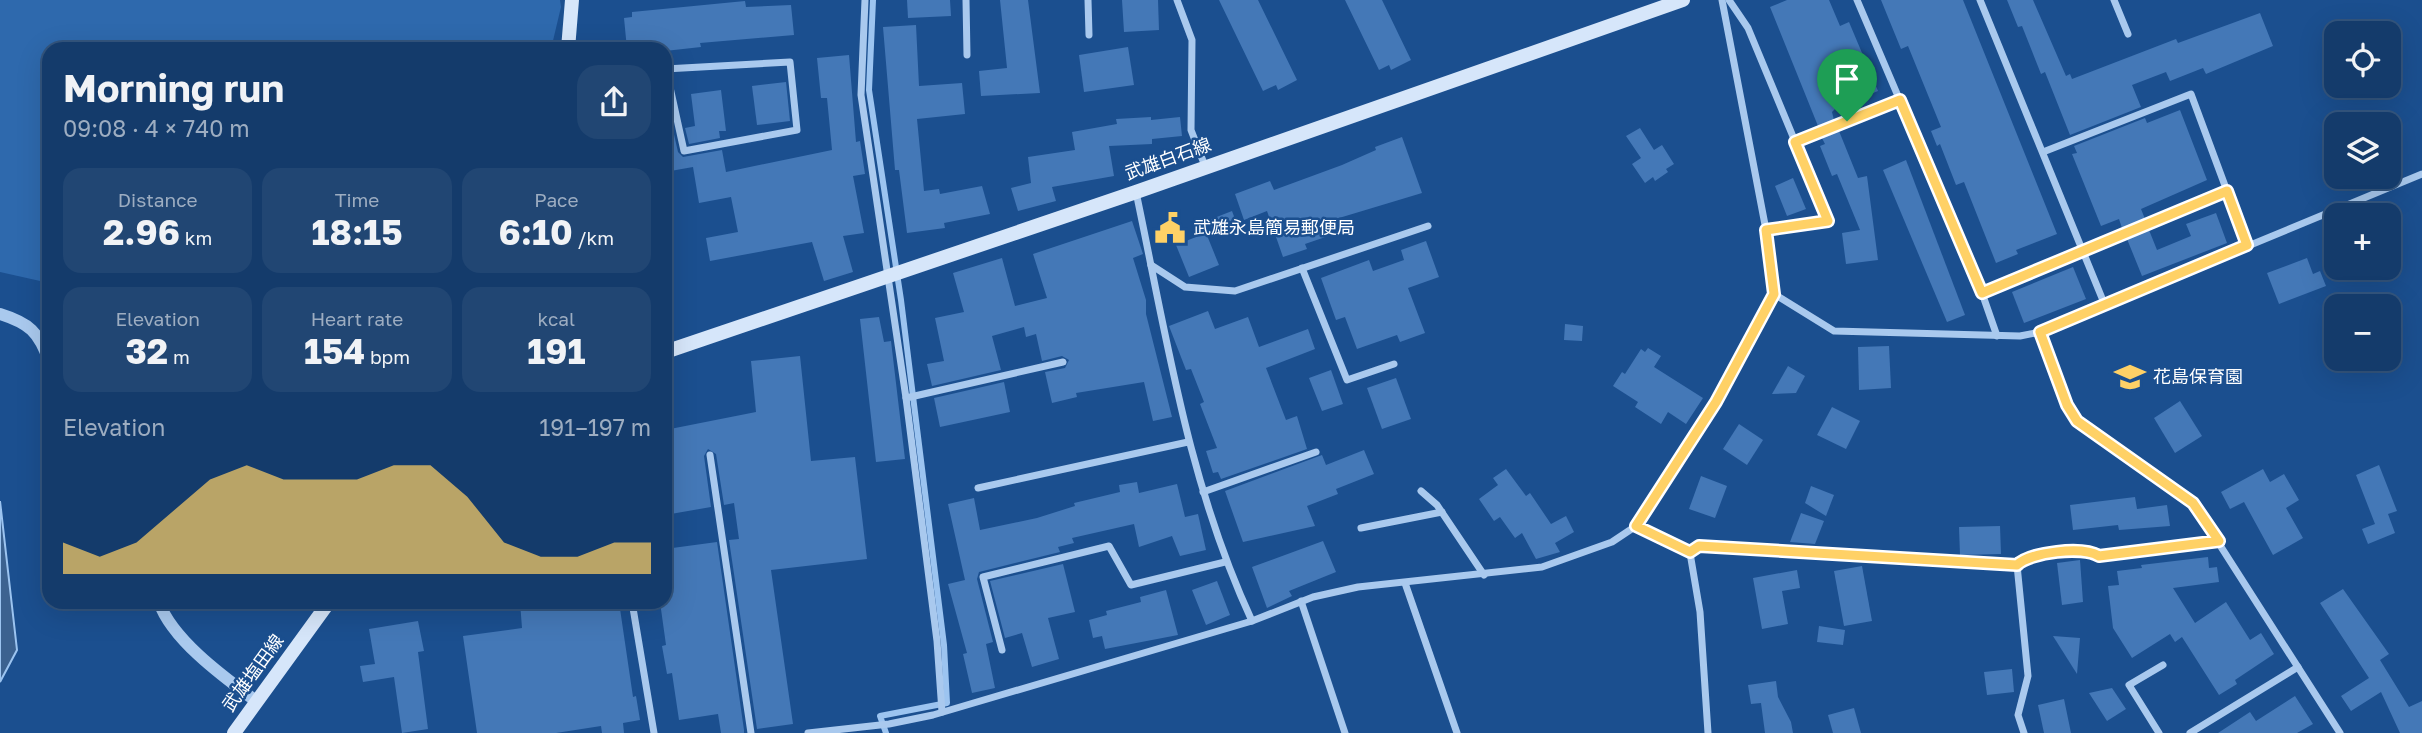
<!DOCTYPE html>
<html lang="en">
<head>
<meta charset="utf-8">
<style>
  :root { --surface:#143b6b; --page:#214673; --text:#f1f3f6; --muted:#9dadc1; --line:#33557e; --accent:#ffd166 }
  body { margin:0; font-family:"Golos Text","Noto Sans JP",sans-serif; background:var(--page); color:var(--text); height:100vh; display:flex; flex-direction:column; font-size:26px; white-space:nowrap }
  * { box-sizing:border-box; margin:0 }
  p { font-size:23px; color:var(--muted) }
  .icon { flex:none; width:38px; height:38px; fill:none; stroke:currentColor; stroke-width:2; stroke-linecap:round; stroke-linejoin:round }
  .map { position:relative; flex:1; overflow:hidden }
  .details { position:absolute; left:42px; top:42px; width:630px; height:567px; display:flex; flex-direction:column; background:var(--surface); border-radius:21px; box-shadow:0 7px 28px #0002,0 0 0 2px var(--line) }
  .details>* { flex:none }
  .controls { position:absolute; left:2324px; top:21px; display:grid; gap:14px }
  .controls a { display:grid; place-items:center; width:77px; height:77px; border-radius:14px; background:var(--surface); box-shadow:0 7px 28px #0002,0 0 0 2px var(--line); font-size:35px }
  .pin { position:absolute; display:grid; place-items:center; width:60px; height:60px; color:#fff; margin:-72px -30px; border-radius:50% 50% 50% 0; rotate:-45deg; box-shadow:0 0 7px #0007 }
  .pin .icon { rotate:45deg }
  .round { display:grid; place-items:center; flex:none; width:74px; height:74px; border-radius:21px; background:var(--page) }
  .summary { display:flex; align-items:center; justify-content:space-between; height:119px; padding:0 21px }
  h1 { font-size:38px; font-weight:700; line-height:52px }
  .metrics { display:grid; grid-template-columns:repeat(3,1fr); gap:10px; height:119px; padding:7px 21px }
  .metrics div { display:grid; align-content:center; border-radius:18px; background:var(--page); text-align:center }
  .metrics b { font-size:35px; font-weight:700 }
  .metrics small { font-size:19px; font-weight:400 }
  .metrics p { font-size:19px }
  .chart { height:196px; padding:14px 21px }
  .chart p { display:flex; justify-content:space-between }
  .chart svg { width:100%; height:126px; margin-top:7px; fill:var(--accent); opacity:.7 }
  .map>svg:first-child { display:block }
</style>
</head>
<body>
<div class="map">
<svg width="2422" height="733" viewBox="0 0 2422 733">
  <rect width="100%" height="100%" fill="#1b4f8f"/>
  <path fill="#2e69ad" d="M0,0H560L561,7L551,49H49V283L0,272Z"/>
  <path fill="#3c6290" stroke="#9cc4f0" stroke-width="2" d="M0,501L17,650L0,682Z"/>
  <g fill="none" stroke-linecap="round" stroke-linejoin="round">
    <path stroke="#9cc4f0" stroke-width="6" d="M873,0L869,90L901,300L944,645L947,703L880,716L886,733"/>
  </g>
  <g fill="#4478b7">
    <path d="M907,0H950L951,16L908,18Z"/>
    <path d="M1000,0H1028L1040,93L981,96L979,71L1007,68Z"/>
    <path d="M1122,0H1158L1159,30L1124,32Z"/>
    <path d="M1219,0H1258L1297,80L1278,90L1276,85L1263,91Z"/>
    <path d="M1345,0H1382L1411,60L1391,70L1389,65L1379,70Z"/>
    <path d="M1787,0H1829L1840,26L1849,22L1878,91L1836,108L1832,112L1834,120L1818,126L1770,7Z"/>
    <path d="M1881,0H1963L2057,234L2016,250L2018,254L1996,263L1964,182L1956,185L1940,144L1937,146L1931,131L1941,127L1908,46L1901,49Z"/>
    <path d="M2007,0H2033L2066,76L2070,74L2072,79L2176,39L2178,43L2260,13L2273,46L2206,74L2203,68L2170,81L2166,72L2132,85L2141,107L2070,135L2045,72L2041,74L2022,26L2018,27Z"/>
    <path d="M745,1L746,7L791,5L794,35L700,43L701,47L665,51L627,49L624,18L632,17V12Z"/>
    <path d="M916,25L919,86L962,83L965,114L917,119L924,191L939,189L940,194L982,186L990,214L944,223L945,228L907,233L899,170H895L883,27Z"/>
    <path d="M1128,47L1134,85L1084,92L1079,55Z"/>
    <path d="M849,55L856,142L860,141L865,174L853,176L864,233L843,236L853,272L824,281L812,242L710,261L706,238L738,232L731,197L699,203L693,167L665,172V131L673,130L678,152L683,157L722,150L726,172L832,150L827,98H821L817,58Z"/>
    <path d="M786,82L790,121L757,125L752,86Z"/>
    <path d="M721,90L726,131H719L720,138L689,144L685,128L695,126L691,94Z"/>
    <path d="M2180,110L2207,180L2141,209L2145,219L2122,228L2119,219L2101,226L2072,154L2077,153L2074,146L2145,118L2147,123Z"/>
    <path d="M1151,117V120L1180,117L1182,136L1152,139V144L1109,146L1114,176L1052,187L1056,201L1018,211L1011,188L1031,183L1028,157L1075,150L1072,132L1117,124L1116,119Z"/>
    <path d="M1640,128L1654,150L1662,145L1674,164L1666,169L1668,172L1655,181L1653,177L1645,183L1632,164L1641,158L1626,136Z"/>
    <path d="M1839,131L1858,178L1867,176L1878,260L1846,264L1842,233L1860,230L1837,174L1832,176L1820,146L1825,144L1822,138Z"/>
    <path d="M1402,137L1422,193L1339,218L1343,231L1305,244L1307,249L1283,257L1267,211L1244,220L1235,194L1270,181L1274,190L1342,165L1376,150L1375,147Z"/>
    <path d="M1906,160L1965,315L1947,322L1883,170Z"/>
    <path d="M1793,178L1806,209L1787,216L1775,186Z"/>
    <path d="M1232,211L1238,227L1214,235L1209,220Z"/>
    <path d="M2216,213L2227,243L2142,276L2127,239L2149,230L2157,250L2191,236L2186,224Z"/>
    <path d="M1132,221L1143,254L1133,258L1146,300V314L1172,417L1153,421L1144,382L1076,393L1077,397L1052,403L1045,372L1065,368L1069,360L1062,356L1042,361L1036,334L1026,337L1024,327L992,336L1001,370L932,386L927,364L944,361L935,318L964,312L953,273L1002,258L1015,306L1047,298L1033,254Z"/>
    <path d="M1206,233L1219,265L1189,277L1176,245Z"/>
    <path d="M1426,241L1439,277L1408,288L1425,333L1400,342L1397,335L1357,349L1345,317L1336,320L1321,278L1369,260L1373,271L1404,260L1401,250Z"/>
    <path d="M2307,258L2313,274L2320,271L2326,286L2279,304L2267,273Z"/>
    <path d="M2073,267L2086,299L2024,323L2012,292Z"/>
    <path d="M1208,311L1215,329L1248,317L1259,347L1308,329L1315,349L1266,368L1286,420L1297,416L1307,449L1221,479L1218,472L1213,473L1206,451L1217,448L1200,404L1204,402L1191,369L1186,370L1169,326Z"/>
    <path d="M879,317L884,342L891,341L905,459L876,462L860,319Z"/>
    <path d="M1565,324L1583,326L1582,341L1564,340Z"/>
    <path d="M1889,346L1891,388L1859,390L1858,347Z"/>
    <path d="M1648,348L1661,356L1654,367L1703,398L1686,424L1668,412L1661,424L1635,407L1638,402L1613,386L1622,372L1625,374L1641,349L1645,352Z"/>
    <path d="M800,356L811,461L855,457L867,559L771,570L793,724L757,729L729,540L739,539L734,503L724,505L716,454L708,449L704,456L711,507L665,515V430L756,412L751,361Z"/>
    <path d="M1788,366L1805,376L1796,393L1772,394Z"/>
    <path d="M1331,370L1343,404L1322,411L1309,378Z"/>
    <path d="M1396,378L1411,419L1382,429L1367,388Z"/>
    <path d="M1004,382L1010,412L940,427L934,398Z"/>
    <path d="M2180,401L2202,436L2175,453L2154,418Z"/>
    <path d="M1832,407L1860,421L1846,449L1817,435Z"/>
    <path d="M1739,424L1763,440L1747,465L1723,449Z"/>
    <path d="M1364,450L1374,474L1336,489L1338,494L1307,506L1315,526L1243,542L1225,491L1322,455L1326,465Z"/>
    <path d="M2379,465L2397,511L2388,514L2395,533L2368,544L2362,529L2375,524L2356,475Z"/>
    <path d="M1506,469L1526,496L1530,493L1551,524L1566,516L1574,532L1555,543L1560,552L1536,559L1522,533L1515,538L1500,517L1494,521L1479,499L1498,485L1493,478Z"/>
    <path d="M2263,469L2270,482L2284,474L2299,500L2286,508L2303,538L2273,555L2244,502L2230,509L2221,492Z"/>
    <path d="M1701,476L1727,486L1715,518L1689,509Z"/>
    <path d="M1137,482L1139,493L1177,484L1185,517L1198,514L1206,550L1180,556L1172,536L1139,547L1134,524L1072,538L1074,543L1058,547L1060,552L979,572L977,579L993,642L986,644L995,688L972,693L963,654L967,653L948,584L965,580L948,504L974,498L980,530L1037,518L1075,506L1074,503L1120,492L1119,485Z"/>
    <path d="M1811,486L1834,495L1826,516L1805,503Z"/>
    <path d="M2135,497L2137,509L2167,505L2170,526L2119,530L2118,525L2073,530L2070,505Z"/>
    <path d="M1801,513L1824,521L1815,544L1790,542Z"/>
    <path d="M2000,526L2001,554L1960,555L1959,527Z"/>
    <path d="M1323,541L1336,572L1289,591L1292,596L1267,608L1252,567Z"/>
    <path d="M717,542L744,730V733H721L718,714L679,720L672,673L667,674L662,646L666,645L660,602H665V549Z"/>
    <path d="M2208,557L2209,568L2217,567L2219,582L2173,588L2195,623L2226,602L2250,640L2261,633L2274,654L2235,680L2237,684L2219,695L2182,637L2175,642L2170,634L2132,658L2113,628L2108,586L2119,585L2117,571L2142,568L2141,565Z"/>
    <path d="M2080,560L2083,602L2062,605L2057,563Z"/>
    <path d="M1063,564L1075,612L1048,618L1059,659L1032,667L1022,633L1005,638L990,581Z"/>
    <path d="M1862,566L1872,621L1844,626L1834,571Z"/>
    <path d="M1797,570L1800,588L1782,591L1788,624L1762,629L1753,578Z"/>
    <path d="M1217,581L1230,615L1206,625L1192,590Z"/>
    <path d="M2343,589L2389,654L2380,660L2409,707L2422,701V733H2400L2381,692L2351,711L2341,696L2369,678L2320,603Z"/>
    <path d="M1166,590L1178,635L1105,649L1102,636L1093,638L1089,620L1107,615L1106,611L1141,602L1140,597Z"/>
    <path d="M520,602H619L633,697L636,696L640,720L623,723L624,733H602L601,726L556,733H477L463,636L522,628Z"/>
    <path d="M418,621L424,651L418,652L428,729L402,733L394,677L363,682L360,666L375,664L369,629Z"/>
    <path d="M1819,626L1845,630L1843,645L1817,642Z"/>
    <path d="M2053,636L2080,638L2077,674Z"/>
    <path d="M2012,669L2014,692L1987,695L1984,672Z"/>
    <path d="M1776,681L1778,697L1791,722L1793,733H1765L1761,703L1751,704L1748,685Z"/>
    <path d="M2112,688L2126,709L2107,721L2089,693Z"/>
    <path d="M2295,696L2313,724L2297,733H2218L2250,712L2256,721Z"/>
    <path d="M2064,699L2071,733H2044L2038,705Z"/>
    <path d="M1854,708L1861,733H1833L1828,715Z"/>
  </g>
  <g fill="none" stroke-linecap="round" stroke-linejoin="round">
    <g stroke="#a9c9ee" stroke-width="7">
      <path d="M865,0L861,95L906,398L937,641L942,712"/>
      <path d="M966,0L967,55"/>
      <path d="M1088,0L1089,35"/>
      <path d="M1177,0L1192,40L1191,130L1205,166"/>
      <path d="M1729,0L1748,28L1828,221L1766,230"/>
      <path d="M1857,0L1982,293L1997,336"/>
      <path d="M1980,0L2104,303"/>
      <path d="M2114,0L2128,34"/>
      <path d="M665,69L790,62L797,130L684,151L666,69"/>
      <path d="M1795,142L1900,100"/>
      <path d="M2043,152L2191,94L2247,245"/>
      <path d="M1136,192C1167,339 1188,483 1252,621"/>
      <path d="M1151,265L1185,287L1235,291L1428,226"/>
      <path d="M1302,268L1347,380L1394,364"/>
      <path d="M1982,293L2227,191"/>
      <path d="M1774,294L1834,331L2020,336L2040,332L2422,174"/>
      <path d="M2040,332L2067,405L2077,421L2193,503L2340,733"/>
      <path d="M906,398L1063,362"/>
      <path d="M710,455L751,733"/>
      <path d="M978,488L1188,442"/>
      <path d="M1421,491L1437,505L1484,575"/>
      <path d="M1203,492L1316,452"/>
      <path d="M1636,526L1690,553L1700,612L1708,733"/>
      <path d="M1361,528L1442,512"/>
      <path d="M1690,553L1699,546L2017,565C2031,552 2082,546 2099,556L2219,541"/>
      <path d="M2017,565L2028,676L2018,715L2024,733"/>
      <path d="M1405,583L1457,733"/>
      <path d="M1301,601L1345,733"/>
      <path d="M632,602L654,733"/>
      <path d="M1002,650L983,577L1109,546L1131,585L1225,562"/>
      <path d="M808,733L889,724L933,715L1252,621L1313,597L1358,587L1542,567L1612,542L1636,526L1716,402L1774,294L1766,230L1722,0"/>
      <path d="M2159,733L2129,685L2163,665"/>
      <path d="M2190,733L2298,667"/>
    </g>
    <g stroke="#a9c9ee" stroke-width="12">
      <path d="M0,314C29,323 39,332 49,361"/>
      <path d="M159,602C172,640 225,678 256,701"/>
    </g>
    <g stroke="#d6e6fa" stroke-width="14">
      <path d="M568,49L572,0"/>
      <path d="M665,352L1136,192L1683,0"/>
      <path d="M234,733L329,602"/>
    </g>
  </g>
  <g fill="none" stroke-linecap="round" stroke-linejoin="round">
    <defs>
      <path id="route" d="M1900,100L1982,293L2227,191L2247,245L2040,332L2067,405L2077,421L2193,503L2219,541L2099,556C2082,546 2031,552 2017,565L1699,546L1690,552L1636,526L1716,402L1774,294L1766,230L1828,221L1795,142Z"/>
    </defs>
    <use href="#route" stroke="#fff" stroke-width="14"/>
    <use href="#route" stroke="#ffd166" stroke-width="9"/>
  </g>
  <defs>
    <symbol id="civic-bare" viewBox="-9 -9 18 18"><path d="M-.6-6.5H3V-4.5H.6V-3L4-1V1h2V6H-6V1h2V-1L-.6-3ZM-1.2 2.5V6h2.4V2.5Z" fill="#ffd166" stroke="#1b4f8f" stroke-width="2.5" paint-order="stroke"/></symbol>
    <symbol id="school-bare" viewBox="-9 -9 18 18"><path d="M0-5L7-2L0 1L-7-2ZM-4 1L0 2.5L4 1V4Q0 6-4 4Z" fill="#ffd166" stroke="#1b4f8f" stroke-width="2.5" paint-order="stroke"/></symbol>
  </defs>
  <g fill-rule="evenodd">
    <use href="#civic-bare" x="1148" y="206" width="44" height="44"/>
    <use href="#school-bare" x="2108" y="355" width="44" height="44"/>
  </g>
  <g text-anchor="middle" stroke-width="5" stroke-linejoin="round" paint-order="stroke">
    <g font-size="18" fill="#fff" stroke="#1b4f8f">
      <text transform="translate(1168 159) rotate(-20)" y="6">武雄白石線</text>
      <text transform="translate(253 673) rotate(-54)" y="6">武雄塩田線</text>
    </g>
    <g font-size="18" fill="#fff" stroke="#1b4f8f" text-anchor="start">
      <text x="1193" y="234">武雄永島簡易郵便局</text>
      <text x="2153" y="383">花島保育園</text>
    </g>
  </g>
</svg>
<div class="controls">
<a><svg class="icon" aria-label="locate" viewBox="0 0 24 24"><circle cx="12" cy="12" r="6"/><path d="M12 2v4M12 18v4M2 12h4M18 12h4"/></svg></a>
<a><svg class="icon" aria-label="layers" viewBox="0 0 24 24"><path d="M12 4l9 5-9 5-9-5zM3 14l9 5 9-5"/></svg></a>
<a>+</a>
<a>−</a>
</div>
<div class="pin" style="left:1847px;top:121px;background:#1e9e55"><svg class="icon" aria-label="arrive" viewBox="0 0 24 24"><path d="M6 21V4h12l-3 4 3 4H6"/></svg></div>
<section class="details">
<div class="summary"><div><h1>Morning run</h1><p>09:08 · 4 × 740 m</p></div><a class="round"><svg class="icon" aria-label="share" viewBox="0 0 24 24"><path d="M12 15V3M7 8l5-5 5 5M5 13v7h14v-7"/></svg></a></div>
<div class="metrics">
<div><p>Distance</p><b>2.96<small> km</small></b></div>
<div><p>Time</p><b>18:15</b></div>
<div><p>Pace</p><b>6:10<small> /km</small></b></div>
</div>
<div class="metrics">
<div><p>Elevation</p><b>32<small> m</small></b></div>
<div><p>Heart rate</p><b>154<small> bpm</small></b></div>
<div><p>kcal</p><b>191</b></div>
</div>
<div class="chart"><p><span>Elevation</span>191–197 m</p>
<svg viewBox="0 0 160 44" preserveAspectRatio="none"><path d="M0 44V33L10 38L20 33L30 22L40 11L50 6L60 11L70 11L80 11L90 6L100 6L110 17L120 33L130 38L140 38L150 33L160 33V44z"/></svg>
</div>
</section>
</div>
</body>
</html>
